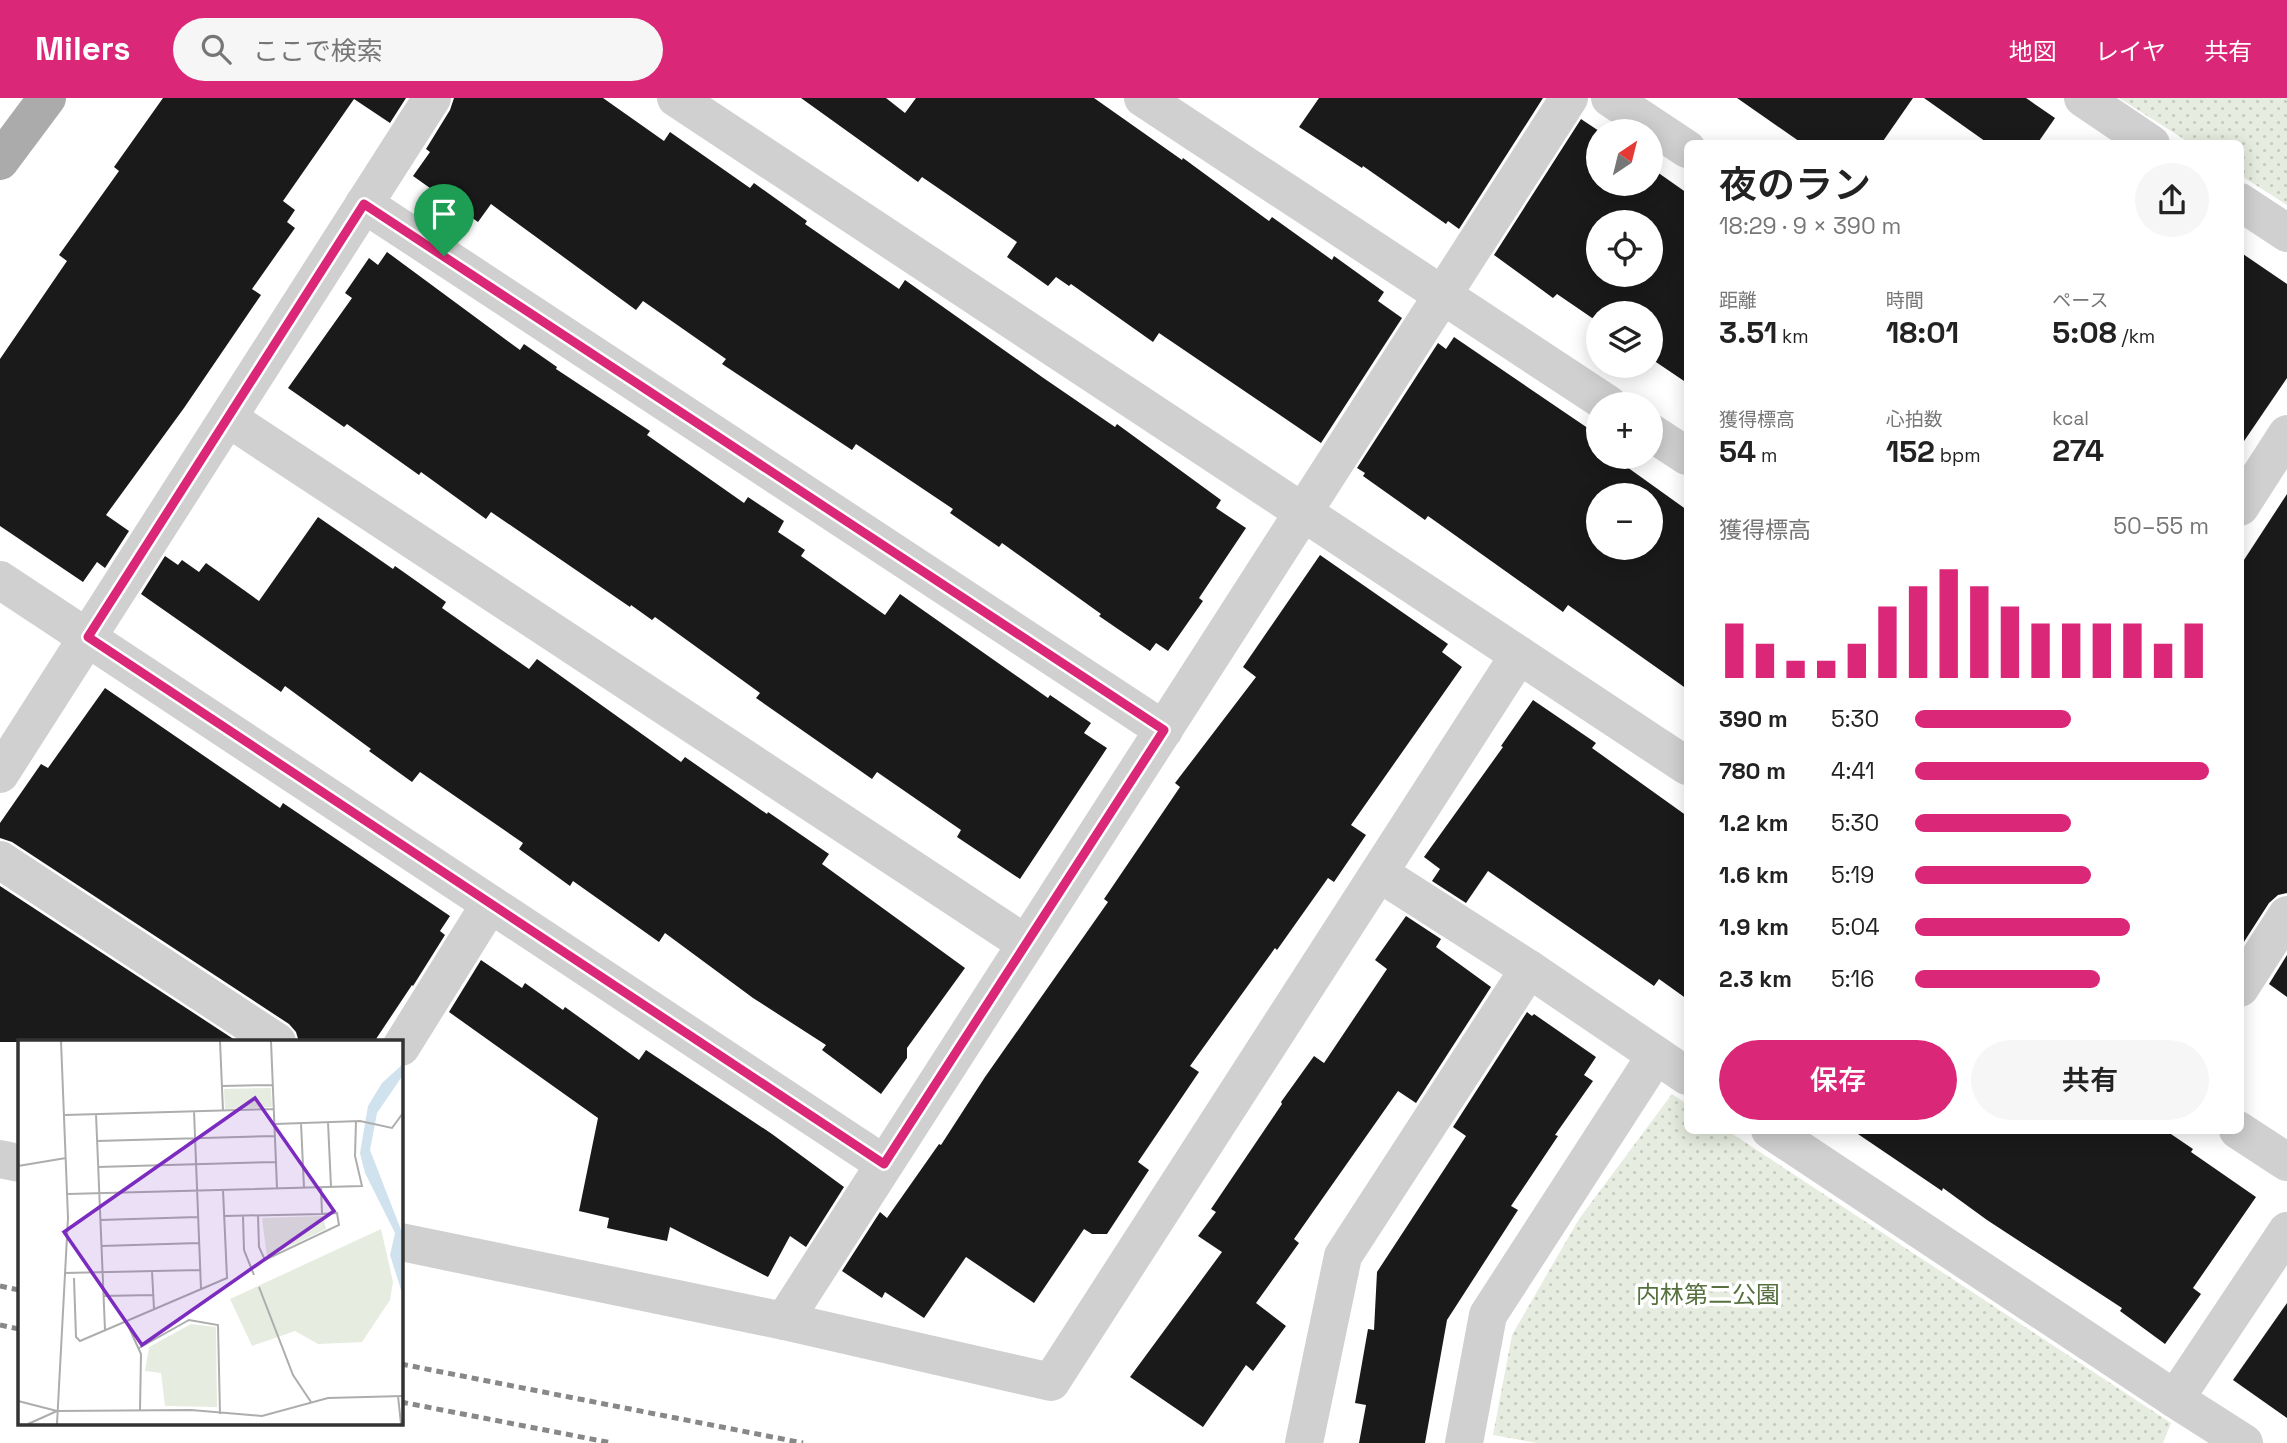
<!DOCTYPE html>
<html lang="ja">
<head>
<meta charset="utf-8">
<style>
  :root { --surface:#fff; --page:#f6f6f6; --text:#222; --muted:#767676; --accent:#db2777 }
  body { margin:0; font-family:"Space Grotesk","Noto Sans JP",sans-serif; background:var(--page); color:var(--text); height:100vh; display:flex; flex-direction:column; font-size:26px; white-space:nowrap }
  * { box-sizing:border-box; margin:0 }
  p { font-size:23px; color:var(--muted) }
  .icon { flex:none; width:38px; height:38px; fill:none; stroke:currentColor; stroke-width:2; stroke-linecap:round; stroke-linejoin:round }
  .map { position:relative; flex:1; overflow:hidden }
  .details { position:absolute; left:1684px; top:42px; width:560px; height:994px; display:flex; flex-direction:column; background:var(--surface); border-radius:10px; box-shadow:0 4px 18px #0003 }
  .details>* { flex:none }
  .needle { width:46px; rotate:35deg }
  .buttons { position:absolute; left:1586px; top:21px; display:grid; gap:14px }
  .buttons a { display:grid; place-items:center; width:77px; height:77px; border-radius:50%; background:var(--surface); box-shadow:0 4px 18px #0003; font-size:35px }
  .pin { position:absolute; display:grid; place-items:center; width:60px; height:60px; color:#fff; margin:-72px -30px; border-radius:50% 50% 50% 0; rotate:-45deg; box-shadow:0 0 7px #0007 }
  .pin .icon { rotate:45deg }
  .round { display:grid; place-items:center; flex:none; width:74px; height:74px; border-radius:37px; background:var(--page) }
  .head { display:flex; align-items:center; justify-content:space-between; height:119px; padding:0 35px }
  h1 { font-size:38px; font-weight:600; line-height:52px }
  .figures { display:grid; grid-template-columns:repeat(3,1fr); gap:10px; height:119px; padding:7px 35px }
  .figures div { display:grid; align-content:center }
  .figures b { font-size:30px; font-weight:600 }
  .figures small { font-size:19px; font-weight:400 }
  .figures p { font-size:19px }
  .chart { height:196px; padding:14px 35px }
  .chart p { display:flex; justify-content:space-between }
  .chart svg { width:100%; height:126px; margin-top:7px; stroke:var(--accent); stroke-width:6 }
  .primary-button { display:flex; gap:14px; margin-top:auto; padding:14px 35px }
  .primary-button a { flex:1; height:80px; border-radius:42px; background:var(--accent); color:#fff; font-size:28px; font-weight:600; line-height:80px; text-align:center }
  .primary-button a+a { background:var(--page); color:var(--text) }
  ul { padding:0 35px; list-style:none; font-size:23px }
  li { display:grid; grid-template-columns:112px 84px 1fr; align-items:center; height:52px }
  li i { height:18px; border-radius:9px; background:var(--accent) }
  header { display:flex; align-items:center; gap:42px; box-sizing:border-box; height:98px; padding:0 35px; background:var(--accent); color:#fff }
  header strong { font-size:33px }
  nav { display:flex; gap:38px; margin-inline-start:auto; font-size:24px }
  .search { width:490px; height:63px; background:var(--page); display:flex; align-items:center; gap:18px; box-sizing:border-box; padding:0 24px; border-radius:38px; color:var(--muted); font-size:26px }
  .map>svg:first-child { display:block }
</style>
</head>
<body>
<header>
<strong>Milers</strong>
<div class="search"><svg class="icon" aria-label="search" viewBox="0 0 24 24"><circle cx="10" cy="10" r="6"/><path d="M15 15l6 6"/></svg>ここで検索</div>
<nav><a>地図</a><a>レイヤ</a><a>共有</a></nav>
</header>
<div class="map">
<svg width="2287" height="1345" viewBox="0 0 2287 1345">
  <defs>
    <pattern id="park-dots" width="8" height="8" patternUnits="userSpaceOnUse" patternTransform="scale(1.75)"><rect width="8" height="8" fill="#e6ecdf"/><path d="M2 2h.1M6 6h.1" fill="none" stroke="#c6cbc0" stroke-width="1.8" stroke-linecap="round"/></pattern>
  </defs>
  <rect width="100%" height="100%" fill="#fff"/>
  <g fill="url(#park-dots)">
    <path d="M2119,0H2287V107L2240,77V46L2190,45Z"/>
    <path d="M1672,996L1687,1006V1032L1728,1033L2171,1325L2163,1345H1537L1493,1337L1512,1237L1579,1121Z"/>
  </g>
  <g fill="#1a1a1a" fill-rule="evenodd">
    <path d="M163,0H406L390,25L354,1L283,103L295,112L287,124L295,130L252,191L261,197L184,310L106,417L129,433L105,470L97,464L83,484L0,428V261L67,163L59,157L119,73L114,69Z"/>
    <path d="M454,0H603L664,43L670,34L750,90L754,85L807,123L805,126L899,191L905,182L1042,279L1115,329L1117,326L1221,402L1216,410L1246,430L1199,500L1203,503L1168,553L1156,545L1150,553L1099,518L1101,516L1002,445L999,449L950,415L953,411L856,346L852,352L722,266L726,261L643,203L636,212L491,106L478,124L413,78L430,54L426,51L450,12Z"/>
    <path d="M801,0H886L905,15L916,0H1094L1182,62L1183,60L1269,123L1272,119L1332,162L1334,158L1384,194L1378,203L1402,220L1321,345L1159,235L1153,244L1071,186L1069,188L1056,179L1048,188L1007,159L1017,144L922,79L918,84Z"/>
    <path d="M1319,0H1543L1459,131L1448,123L1446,126L1363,68L1362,70L1299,29Z"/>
    <path d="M1737,0H1913L1881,46H1803Z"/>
    <path d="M1924,0H2026L2055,20L2037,46H1989Z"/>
    <path d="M1581,21L1599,33L1598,86H1650V69L1687,95V285L1650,260V215H1598V224L1557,196L1553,200L1494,157ZM1598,124H1650V177H1598Z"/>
    <path d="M387,154L520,252L524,246L557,269L556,271L650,333L647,337L744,405L748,399L784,423L778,434L805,452L801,458L885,517L900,496L1048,600L1050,597L1091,625L1084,635L1107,650L1020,781L957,739L961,732L877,674L872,681L756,600L760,595L655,519L652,522L631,507L630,509L491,414L486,421L421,374L419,377L347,326L344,329L288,290L352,200L345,195L369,160L378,167Z"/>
    <path d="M2240,154L2287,186V280L2240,349Z"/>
    <path d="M1454,239L1598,337V359H1613L1687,412V591L1568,507L1563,514L1428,418L1425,422L1363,378L1365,375L1357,370L1438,245L1446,251ZM1598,397H1650V450H1598Z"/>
    <path d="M2287,396V795L2278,797L2269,805L2240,850V468Z"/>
    <path d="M318,419L393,471L395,468L446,504L442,510L529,571L537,561L681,664L685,659L767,716L768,714L829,756L822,766L965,870L907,950V960L881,996L822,952L826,947L753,900L665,835L659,844L573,783L570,788L519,751L523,745L420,674L412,684L369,653L371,651L285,588L281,594L141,496L165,458L178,467L182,462L199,474L206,465L259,503Z"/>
    <path d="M1320,457L1448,546L1442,554L1462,569L1351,727L1366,737L1334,784L1328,780L1277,852L1275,850L1190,968L1199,974L1138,1064L1149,1072L1107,1136H1092L1084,1131L1034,1205L966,1159L924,1220L885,1194L882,1200L842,1173L880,1114L887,1120L939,1046L941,1047L985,979L1108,804L1104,801L1180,689L1175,685L1256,579L1243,569Z"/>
    <path d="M105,590L280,710L283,705L450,818L440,833L445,837L413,888L412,887L374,944H299L296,934L289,926L12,744L0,740V725L41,666L48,670Z"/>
    <path d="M1533,602L1596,645L1592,650L1687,718V901L1659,881L1654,888L1488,773L1466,805L1432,783L1440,771L1424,759L1503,649L1501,648Z"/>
    <path d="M0,788L238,944H0Z"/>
    <path d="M1406,818L1441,841L1436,849L1491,889L1416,1005L1398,993L1294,1141L1299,1145L1256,1205L1286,1228L1253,1273L1246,1267L1203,1329L1130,1279L1222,1154L1198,1138L1216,1114L1211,1111L1282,1006L1281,1004L1314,958L1324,965L1387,871L1375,862Z"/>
    <path d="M2287,857V899L2269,886Z"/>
    <path d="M481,862L522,890L525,885L563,912L565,909L639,962L646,952L772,1036L844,1089L806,1149L790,1138L768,1179L670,1129L667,1143L607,1130L609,1120L579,1113L598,1020L449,914Z"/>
    <path d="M1527,914L1532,918L1534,916L1596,959L1584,977L1593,983L1555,1037L1558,1038L1511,1108L1518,1112L1447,1222L1425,1345H1359L1366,1307L1355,1305L1368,1231L1374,1232L1377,1174L1466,1038L1453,1029Z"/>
    <path d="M1852,1032H2165L2193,1051L2191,1054L2256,1099L2193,1190L2201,1196L2165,1246L2120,1213L2122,1210L1987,1122L1943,1090L1942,1093Z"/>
    <path d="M2287,1205V1320L2233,1282Z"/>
  </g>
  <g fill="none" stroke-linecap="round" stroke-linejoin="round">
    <g stroke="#d0d0d0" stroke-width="38">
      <path d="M676,0L1687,668"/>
      <path d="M1143,0L1608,306"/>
      <path d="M1610,0L1687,51"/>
      <path d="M2083,0L2151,46"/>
      <path d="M2240,104L2287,135"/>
      <path d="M364,106L1164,632"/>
      <path d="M228,320L1026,846"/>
      <path d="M1650,334L1687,358"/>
      <path d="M2240,409L2287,336"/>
      <path d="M0,482L884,1066"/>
      <path d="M0,676L432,0"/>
      <path d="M0,762L277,944"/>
      <path d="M1379,775L1529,871L1687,978"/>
      <path d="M2240,890L2287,817"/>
      <path d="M401,949L490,806"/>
      <path d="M1770,1032L2175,1301L2287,1133"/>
      <path d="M2238,1032L2287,1064"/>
      <path d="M0,1061L19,1065"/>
      <path d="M401,1144L784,1223L1051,1284L1519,557"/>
      <path d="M784,1223L1569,0"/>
      <path d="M2175,1301L2244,1345"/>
      <path d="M1304,1345L1343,1158L1529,871"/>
      <path d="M1464,1345L1488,1217L1656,957"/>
    </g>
    <path stroke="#ababab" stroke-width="38" d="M0,63L47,0"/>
    <g stroke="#888" stroke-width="5" stroke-dasharray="7 5" stroke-linecap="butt">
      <path d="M0,1188L19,1192"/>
      <path d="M0,1227L19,1231"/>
      <path d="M401,1266L803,1345"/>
      <path d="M401,1304L612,1345"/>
    </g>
  </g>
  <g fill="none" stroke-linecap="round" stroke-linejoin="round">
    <defs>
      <path id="route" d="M364,106L1164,632L884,1066L88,539Z"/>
    </defs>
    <use href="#route" stroke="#fff" stroke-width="14"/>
    <use href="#route" stroke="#db2777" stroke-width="9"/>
  </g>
  <g text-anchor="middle" stroke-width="7" stroke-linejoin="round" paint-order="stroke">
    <g font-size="24" fill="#56703f" stroke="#fff">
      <text x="1708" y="1205">内林第二公園</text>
    </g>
  </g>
  <g transform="translate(18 942)">
    <rect width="385" height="385" fill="#fff"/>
    <path d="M173,284L198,287L199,367L147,366L143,333L127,331L131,307Z" fill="#e6ecdf"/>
    <path d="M363,189L375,242L372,260L344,302L300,304L277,291L234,306L212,259Z" fill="#e6ecdf"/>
    <path d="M253,48L254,67L207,69L206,49ZM305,176L308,189L249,217L244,178Z" fill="#e6ecdf"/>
    <path d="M385,24V35L359,73L352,110L385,195V256L372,215L377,193L347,133L342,113L350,66L364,43Z" fill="#cfe2ee"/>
    <path fill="none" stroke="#adadad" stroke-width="2" d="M202,1L205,71M253,1L259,148M204,46L255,45M176,71L183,249M78,74L87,290M47,75L256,69M310,82L313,147M283,83L286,148M257,84L342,81L374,88L385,73M79,101L257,96M0,126L48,118M80,127L258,122M50,154L344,146L337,116L338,81M240,175L241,207L247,220L321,185L319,173L304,174M206,176L304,174L303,147M225,176L226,210L236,235M82,180L180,177M83,206L181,203M134,231L136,269M46,233L182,230M56,238L58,297L62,301L209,238L205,150M241,247L275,335L293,362M85,256L135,255M108,281L123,314L122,370M121,308L171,280L200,285L202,374M380,356L383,384M0,361L39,371L173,370L244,376L310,358L385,356M10,384L39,371M39,384L50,178L43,1"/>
    <path fill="#7b2cbf" fill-opacity="0.15" stroke="#7b2cbf" stroke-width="3.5" d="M237,58L316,171L124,305L46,192Z"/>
    <rect width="385" height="385" fill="none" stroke="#333" stroke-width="3.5"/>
  </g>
</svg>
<div class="buttons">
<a><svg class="needle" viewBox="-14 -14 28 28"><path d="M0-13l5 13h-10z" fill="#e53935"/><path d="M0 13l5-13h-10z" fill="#767676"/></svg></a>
<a><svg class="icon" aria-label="locate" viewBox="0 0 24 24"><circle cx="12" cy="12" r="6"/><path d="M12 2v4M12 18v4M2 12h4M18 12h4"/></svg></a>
<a><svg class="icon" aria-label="layers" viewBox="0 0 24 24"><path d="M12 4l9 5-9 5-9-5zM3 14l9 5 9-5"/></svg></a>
<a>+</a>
<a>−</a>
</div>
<div class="pin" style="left:444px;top:158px;background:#1e9e55"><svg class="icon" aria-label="arrive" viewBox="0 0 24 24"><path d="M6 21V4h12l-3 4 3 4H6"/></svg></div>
<section class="details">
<div class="head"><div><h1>夜のラン</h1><p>18:29 · 9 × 390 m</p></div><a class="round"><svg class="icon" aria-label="share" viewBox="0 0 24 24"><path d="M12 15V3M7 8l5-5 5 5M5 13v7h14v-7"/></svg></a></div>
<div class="figures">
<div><p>距離</p><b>3.51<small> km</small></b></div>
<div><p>時間</p><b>18:01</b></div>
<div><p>ペース</p><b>5:08<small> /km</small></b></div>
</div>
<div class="figures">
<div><p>獲得標高</p><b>54<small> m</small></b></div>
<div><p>心拍数</p><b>152<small> bpm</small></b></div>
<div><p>kcal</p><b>274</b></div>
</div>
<div class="chart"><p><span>獲得標高</span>50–55 m</p>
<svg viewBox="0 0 160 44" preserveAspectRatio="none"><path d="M5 44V25M15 44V32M25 44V38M35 44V38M45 44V32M55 44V19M65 44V12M75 44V6M85 44V12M95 44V19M105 44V25M115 44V25M125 44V25M135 44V25M145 44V32M155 44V25"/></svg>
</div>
<ul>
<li><b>390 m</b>5:30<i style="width:53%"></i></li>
<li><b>780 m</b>4:41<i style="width:100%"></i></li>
<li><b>1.2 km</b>5:30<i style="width:53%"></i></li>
<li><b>1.6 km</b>5:19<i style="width:60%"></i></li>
<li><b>1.9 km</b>5:04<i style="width:73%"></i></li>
<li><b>2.3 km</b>5:16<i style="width:63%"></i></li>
</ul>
<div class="primary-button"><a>保存</a><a>共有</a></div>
</section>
</div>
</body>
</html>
